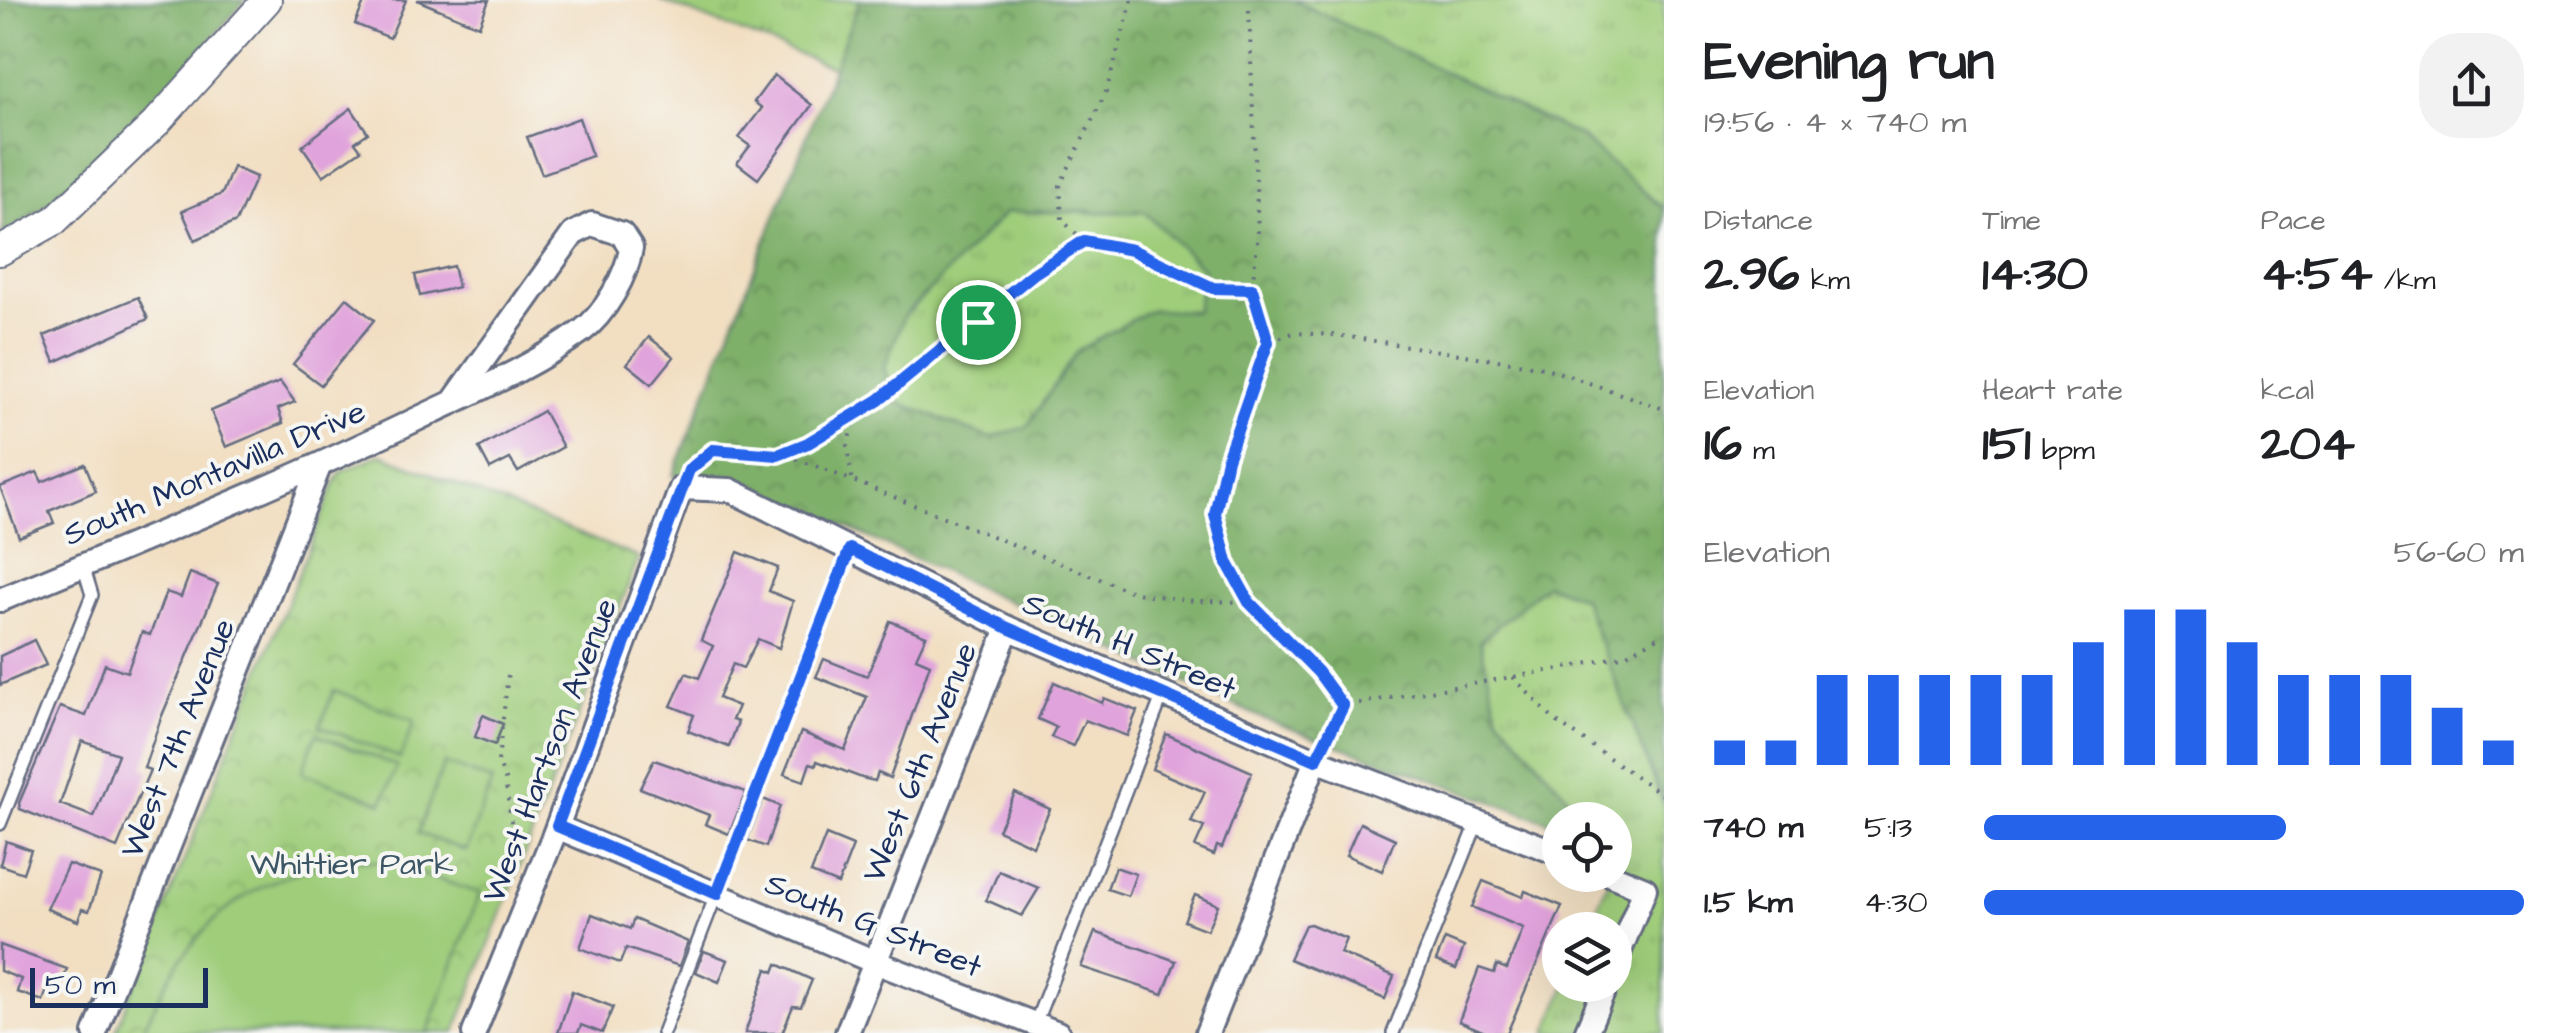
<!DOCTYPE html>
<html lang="en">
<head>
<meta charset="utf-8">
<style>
  :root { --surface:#fff; --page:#f2f2f2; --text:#202124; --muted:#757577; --accent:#2563eb }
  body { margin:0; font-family:"Architects Daughter",sans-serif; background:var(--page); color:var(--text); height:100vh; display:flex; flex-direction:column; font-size:38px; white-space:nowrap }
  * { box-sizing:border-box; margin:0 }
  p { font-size:32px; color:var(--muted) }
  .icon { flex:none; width:55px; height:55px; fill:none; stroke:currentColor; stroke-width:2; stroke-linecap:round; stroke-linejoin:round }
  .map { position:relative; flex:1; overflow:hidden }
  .sheet { display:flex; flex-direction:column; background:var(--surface); width:900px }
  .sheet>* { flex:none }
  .tools { position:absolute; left:1542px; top:802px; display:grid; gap:20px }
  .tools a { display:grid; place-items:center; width:90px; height:90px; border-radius:50%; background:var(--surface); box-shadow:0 10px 40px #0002; font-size:50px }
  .scale { position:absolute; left:30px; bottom:25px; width:178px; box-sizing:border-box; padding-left:10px; border:5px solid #1b2f5e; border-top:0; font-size:28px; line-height:35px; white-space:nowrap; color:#1b2f5e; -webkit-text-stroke:8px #f6f6f2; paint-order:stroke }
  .pin { position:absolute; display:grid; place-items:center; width:85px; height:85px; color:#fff; margin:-42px; border:5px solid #fff; border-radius:50%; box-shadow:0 2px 10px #0007 }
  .round { display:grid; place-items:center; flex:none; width:105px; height:105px; border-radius:40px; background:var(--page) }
  .headline { display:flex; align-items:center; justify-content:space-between; height:170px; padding:0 40px }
  h1 { font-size:55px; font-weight:700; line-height:75px }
  .figures { display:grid; grid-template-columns:repeat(3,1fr); gap:15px; height:170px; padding:10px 40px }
  .figures div { display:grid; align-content:center }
  .figures b { font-size:50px; font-weight:700 }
  .figures small { font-size:28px; font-weight:400 }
  .figures p { font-size:28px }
  .chart { height:280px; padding:20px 40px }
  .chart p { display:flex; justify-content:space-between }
  .chart svg { width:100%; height:180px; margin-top:10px; stroke:var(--accent); stroke-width:6 }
  ul { padding:0 40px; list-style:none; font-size:32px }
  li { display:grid; grid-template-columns:160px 120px 1fr; align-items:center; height:75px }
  li i { height:25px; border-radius:12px; background:var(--accent) }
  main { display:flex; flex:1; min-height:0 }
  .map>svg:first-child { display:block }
</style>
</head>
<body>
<main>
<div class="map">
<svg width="1664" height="1033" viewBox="0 0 1664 1033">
  <defs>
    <pattern id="grass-tufts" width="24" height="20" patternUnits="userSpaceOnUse" patternTransform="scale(2.5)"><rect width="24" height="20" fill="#9fcd7a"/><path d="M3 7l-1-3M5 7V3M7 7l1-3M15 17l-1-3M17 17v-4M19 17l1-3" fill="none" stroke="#88b06c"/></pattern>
    <pattern id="forest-crowns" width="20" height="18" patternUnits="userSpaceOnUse" patternTransform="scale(2.5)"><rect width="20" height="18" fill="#7fb06a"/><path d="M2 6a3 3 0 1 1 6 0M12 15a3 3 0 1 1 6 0" fill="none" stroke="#67905a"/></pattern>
    <pattern id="park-crowns" width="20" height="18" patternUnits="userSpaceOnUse" patternTransform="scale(2.5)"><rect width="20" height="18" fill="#9fcd7a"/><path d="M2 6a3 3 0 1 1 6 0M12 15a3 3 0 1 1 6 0" fill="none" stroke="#88b06c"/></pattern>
  </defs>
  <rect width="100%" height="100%" fill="#f6f6f2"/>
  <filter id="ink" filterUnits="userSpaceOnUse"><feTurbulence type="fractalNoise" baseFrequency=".01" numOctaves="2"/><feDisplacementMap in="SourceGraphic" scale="20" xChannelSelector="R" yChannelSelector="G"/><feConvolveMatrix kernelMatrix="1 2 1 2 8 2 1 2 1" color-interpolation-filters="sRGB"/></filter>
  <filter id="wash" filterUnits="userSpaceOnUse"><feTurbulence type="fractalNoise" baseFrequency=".0048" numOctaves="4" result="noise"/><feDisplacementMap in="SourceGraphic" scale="40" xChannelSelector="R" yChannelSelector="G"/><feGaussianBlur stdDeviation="2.25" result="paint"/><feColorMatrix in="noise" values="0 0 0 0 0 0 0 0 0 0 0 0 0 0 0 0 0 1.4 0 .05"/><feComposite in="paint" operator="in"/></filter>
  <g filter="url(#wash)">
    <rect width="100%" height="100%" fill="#f2dfc2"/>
    <g fill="url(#grass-tufts)" stroke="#5d7e6c" stroke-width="2.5">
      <path d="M659,0H860L834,68Z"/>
      <path d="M1293,0H1664V209L1581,137Z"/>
      <path d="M1006,212H1145L1204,270L1196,312L1150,310L1077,351L1027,427L989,438L895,401L884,368L904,316Z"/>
      <path d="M1546,584L1583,598L1664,805V1033H1547L1566,985H1615V930H1588L1610,875H1615L1620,849L1615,846V820H1587L1498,715L1480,641Z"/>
    </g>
    <g fill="url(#forest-crowns)" stroke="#4d7064" stroke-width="2.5" fill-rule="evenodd">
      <path d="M0,0H246C171,83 100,176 3,235Z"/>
      <path d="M860,0H1293L1581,137L1664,209V805L1583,598L1546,584L1480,641L1498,715L1587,820H1560V826L1264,719L748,482L673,476ZM1006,212H1145L1204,270L1196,311L1150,310L1077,351L1027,427L989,438L895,401L884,368L904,316Z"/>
    </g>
    <path fill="url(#park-crowns)" stroke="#5d7e6c" stroke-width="2.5" d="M381,454L639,558L455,1033H115L336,480L342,471Z"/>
    <g fill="#9fcd7a" stroke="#5d7e6c" stroke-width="2.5">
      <path d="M334,690L415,721L400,758L320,726Z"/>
      <path d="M316,734L397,766L382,803L302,772Z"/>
      <path d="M444,763L492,781L466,851L418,833Z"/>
      <path d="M348,859L387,863L480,893L427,1033H142C186,930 237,879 348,859Z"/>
    </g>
    <g id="blocks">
      <g fill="#e0a3db" fill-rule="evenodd">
        <path d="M365,0H406L390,38L355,24Z"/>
        <path d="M417,0H489L479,26Z"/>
        <path d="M774,75L812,105L758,179L737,163L750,146L739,138L762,108L754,102Z"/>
        <path d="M351,108L368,133L355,142L361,150L323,176L302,146Z"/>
        <path d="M579,118L592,156L542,174L527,137Z"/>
        <path d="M233,167L256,177L236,222L195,240L182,211L222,194Z"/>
        <path d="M453,266L458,287L420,296L415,275Z"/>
        <path d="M138,297L148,319L55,362L44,336Z"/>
        <path d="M347,298L374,320L321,385L293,364Z"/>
        <path d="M649,337L674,357L652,384L627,364Z"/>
        <path d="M280,382L295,402L278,409L283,423L226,447L211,411Z"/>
        <path d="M543,411L563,447L518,472L510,459L490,469L479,448Z"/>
        <path d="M85,464L96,491L49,511L54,523L19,537L0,487L37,472L42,482Z"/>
        <path d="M738,552L778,568L769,591L793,601L779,648L758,639L743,668L733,664L718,698L738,706L732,720L738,722L729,747L688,731L694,715L671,706L686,673L699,678L713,646L701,640Z"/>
        <path d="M190,573L218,584L161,718L144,768L150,770L117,848L20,809L19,803L60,707L86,716L105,664L127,672L142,632L150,635L166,592L181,597ZM82,741L118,754L94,817L60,804Z"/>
        <path d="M890,621L926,636L916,658L930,664L890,778L878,773L875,781L862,778L817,761L816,765L810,763L804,781L784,774L801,732L845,750L867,697L816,677L824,659L867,676Z"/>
        <path d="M34,640L46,665L0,685V656Z"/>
        <path d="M1054,682L1102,703L1104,698L1137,711L1127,736L1085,720L1073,746L1051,737L1056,727L1038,719Z"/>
        <path d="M483,715L503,724L495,745L475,737Z"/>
        <path d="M1166,734L1252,772L1222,848L1217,846L1214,855L1195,847L1204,827L1191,822L1205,792L1152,769Z"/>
        <path d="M654,760L746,792L729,834L705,824L709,815L640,788Z"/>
        <path d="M1015,793L1050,809L1033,846L998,830Z"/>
        <path d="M763,799L780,806L766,847L747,840Z"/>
        <path d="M1360,823L1395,839L1382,871L1346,855Z"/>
        <path d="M826,835L853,846L838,884L811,873Z"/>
        <path d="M6,841L31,850L23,873L0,865Z"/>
        <path d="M68,864L101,876L89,911L82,909L78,921L47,909Z"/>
        <path d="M1115,867L1136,874L1128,896L1107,889Z"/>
        <path d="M999,871L1039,888L1022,916L986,900Z"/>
        <path d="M1483,881L1523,897L1525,891L1562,906L1507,1033H1487L1459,1021L1479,968L1494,973L1497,965L1507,969L1523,928L1472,907Z"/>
        <path d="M1195,895L1218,905L1207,930L1184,921Z"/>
        <path d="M592,914L630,929L634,919L688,942L679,966L626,948L620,963L580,948Z"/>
        <path d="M1310,924L1346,939L1340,953L1394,976L1385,999L1289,959L1305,925Z"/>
        <path d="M1095,932L1176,961L1163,994L1081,967Z"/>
        <path d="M1445,939L1464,947L1456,969L1436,961Z"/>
        <path d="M0,945L67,969L61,986L50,982L43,1001L17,992L21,979L0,971Z"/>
        <path d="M704,951L728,960L719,982L696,972Z"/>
        <path d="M777,964L812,980L801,1007L793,1006L782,1033H745L767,969L774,972Z"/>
        <path d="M572,991L613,1007L602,1033L581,1025L578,1033H558Z"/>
      </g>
    </g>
  </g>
  <g filter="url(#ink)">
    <use href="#blocks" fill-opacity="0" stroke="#666d81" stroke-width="2.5"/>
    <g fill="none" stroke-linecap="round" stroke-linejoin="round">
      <defs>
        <g id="service">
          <path d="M0,824L92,595L83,565"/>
          <path d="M1035,1024L1163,694"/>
          <path d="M663,1033L849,549"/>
          <path d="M1393,1033L1478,821"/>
        </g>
        <g id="minor">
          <path d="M0,600C139,542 278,486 413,421C469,394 532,368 582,331C605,314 627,275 631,248L622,234L592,224L573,234L453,402"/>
          <path d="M557,827L875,962L1058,1033"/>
          <path d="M1611,875L1645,889L1615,963"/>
          <path d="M95,1033L319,467"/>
          <path d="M474,1033L557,827L681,488L730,490L1008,628L1316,760L1560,854"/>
          <path d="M847,1033L1008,628"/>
          <path d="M1207,1033L1316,760"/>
          <path d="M1586,1033L1606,985"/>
        </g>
        <path id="tertiary" d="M0,251L54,221L156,123L267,0"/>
      </defs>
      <use href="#service" stroke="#666d81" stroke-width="16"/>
      <use href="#minor" stroke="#666d81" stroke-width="28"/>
      <use href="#tertiary" stroke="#666d81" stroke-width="32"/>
      <g stroke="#666d81" stroke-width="4" stroke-dasharray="2.5 8" stroke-linecap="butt">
        <path d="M1249,10L1258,234L1252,289L1268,342L1227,459L1215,515L1227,562L1249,602L1319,672L1343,706"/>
        <path d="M1084,241L1062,220L1060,185L1106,92L1132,0"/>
        <path d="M1270,341L1293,333L1336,335L1543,367L1664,409"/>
        <path d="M781,455C897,408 980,307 1084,241L1132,250L1213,288L1252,289"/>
        <path d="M696,464L713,451L779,455L813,465L1135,593L1194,601L1249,602"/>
        <path d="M852,478L847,445L856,415"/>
        <path d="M508,675L498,761L505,779L512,827L530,836"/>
        <path d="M1513,677L1553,719L1664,796"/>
        <path d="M1326,738L1343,706L1576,666L1625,655L1664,634"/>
      </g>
      <use href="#service" stroke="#fff" stroke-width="11"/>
      <use href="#minor" stroke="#fff" stroke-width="22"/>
      <use href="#tertiary" stroke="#fff" stroke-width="28"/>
    </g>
  </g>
  <g fill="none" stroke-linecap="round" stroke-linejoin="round" filter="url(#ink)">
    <defs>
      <path id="route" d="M1084,241L1132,250L1213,288L1252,289L1268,342L1227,459L1215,514L1227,562L1249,602L1318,672L1343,706L1316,760L1008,628L850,549L717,894L557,826L689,470L713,450L778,455L808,443L879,400L1033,274Z"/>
    </defs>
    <use href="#route" stroke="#fff" stroke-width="20"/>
    <use href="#route" stroke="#2563eb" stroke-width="12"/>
  </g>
  <g text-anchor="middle" stroke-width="8" stroke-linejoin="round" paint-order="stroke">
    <g font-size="32" fill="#1b2f5e" stroke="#f6f6f2">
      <text transform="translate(214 472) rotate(-23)" y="11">South Montavilla Drive</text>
      <text transform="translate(1130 645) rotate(23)" y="11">South H Street</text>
      <text transform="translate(177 738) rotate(-68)" y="11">West 7th Avenue</text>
      <text transform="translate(549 750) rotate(-69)" y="11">West Hartson Avenue</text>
      <text transform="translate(919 762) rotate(-68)" y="11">West 6th Avenue</text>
      <text transform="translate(874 924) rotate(22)" y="11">South G Street</text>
    </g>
    <g font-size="32" fill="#3c5665" stroke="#f6f6f2">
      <text x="352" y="874">Whittier Park</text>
    </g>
  </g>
</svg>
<div class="tools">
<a><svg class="icon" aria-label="locate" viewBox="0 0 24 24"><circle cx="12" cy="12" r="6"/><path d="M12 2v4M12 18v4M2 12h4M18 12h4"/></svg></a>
<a><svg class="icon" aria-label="layers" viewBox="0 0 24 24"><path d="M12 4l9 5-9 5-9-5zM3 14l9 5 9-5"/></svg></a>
</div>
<div class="scale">50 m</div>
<div class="pin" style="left:978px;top:322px;background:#1e9e55"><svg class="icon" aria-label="arrive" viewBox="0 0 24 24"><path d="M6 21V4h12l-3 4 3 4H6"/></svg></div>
</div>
<section class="sheet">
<div class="headline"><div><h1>Evening run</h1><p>19:56 · 4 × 740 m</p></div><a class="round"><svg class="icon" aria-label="share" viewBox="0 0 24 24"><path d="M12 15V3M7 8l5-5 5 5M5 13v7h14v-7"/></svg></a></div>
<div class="figures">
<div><p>Distance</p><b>2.96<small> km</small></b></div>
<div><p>Time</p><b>14:30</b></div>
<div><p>Pace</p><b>4:54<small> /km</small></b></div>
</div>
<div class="figures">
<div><p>Elevation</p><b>16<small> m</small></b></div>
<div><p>Heart rate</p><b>151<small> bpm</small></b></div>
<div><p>kcal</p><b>204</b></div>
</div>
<div class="chart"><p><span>Elevation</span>56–60 m</p>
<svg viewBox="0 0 160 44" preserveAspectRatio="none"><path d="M5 44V38M15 44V38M25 44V22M35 44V22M45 44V22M55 44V22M65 44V22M75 44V14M85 44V6M95 44V6M105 44V14M115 44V22M125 44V22M135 44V22M145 44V30M155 44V38"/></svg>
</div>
<ul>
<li><b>740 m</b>5:13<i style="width:56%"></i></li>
<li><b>1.5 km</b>4:30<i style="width:100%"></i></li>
</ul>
</section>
</main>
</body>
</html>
